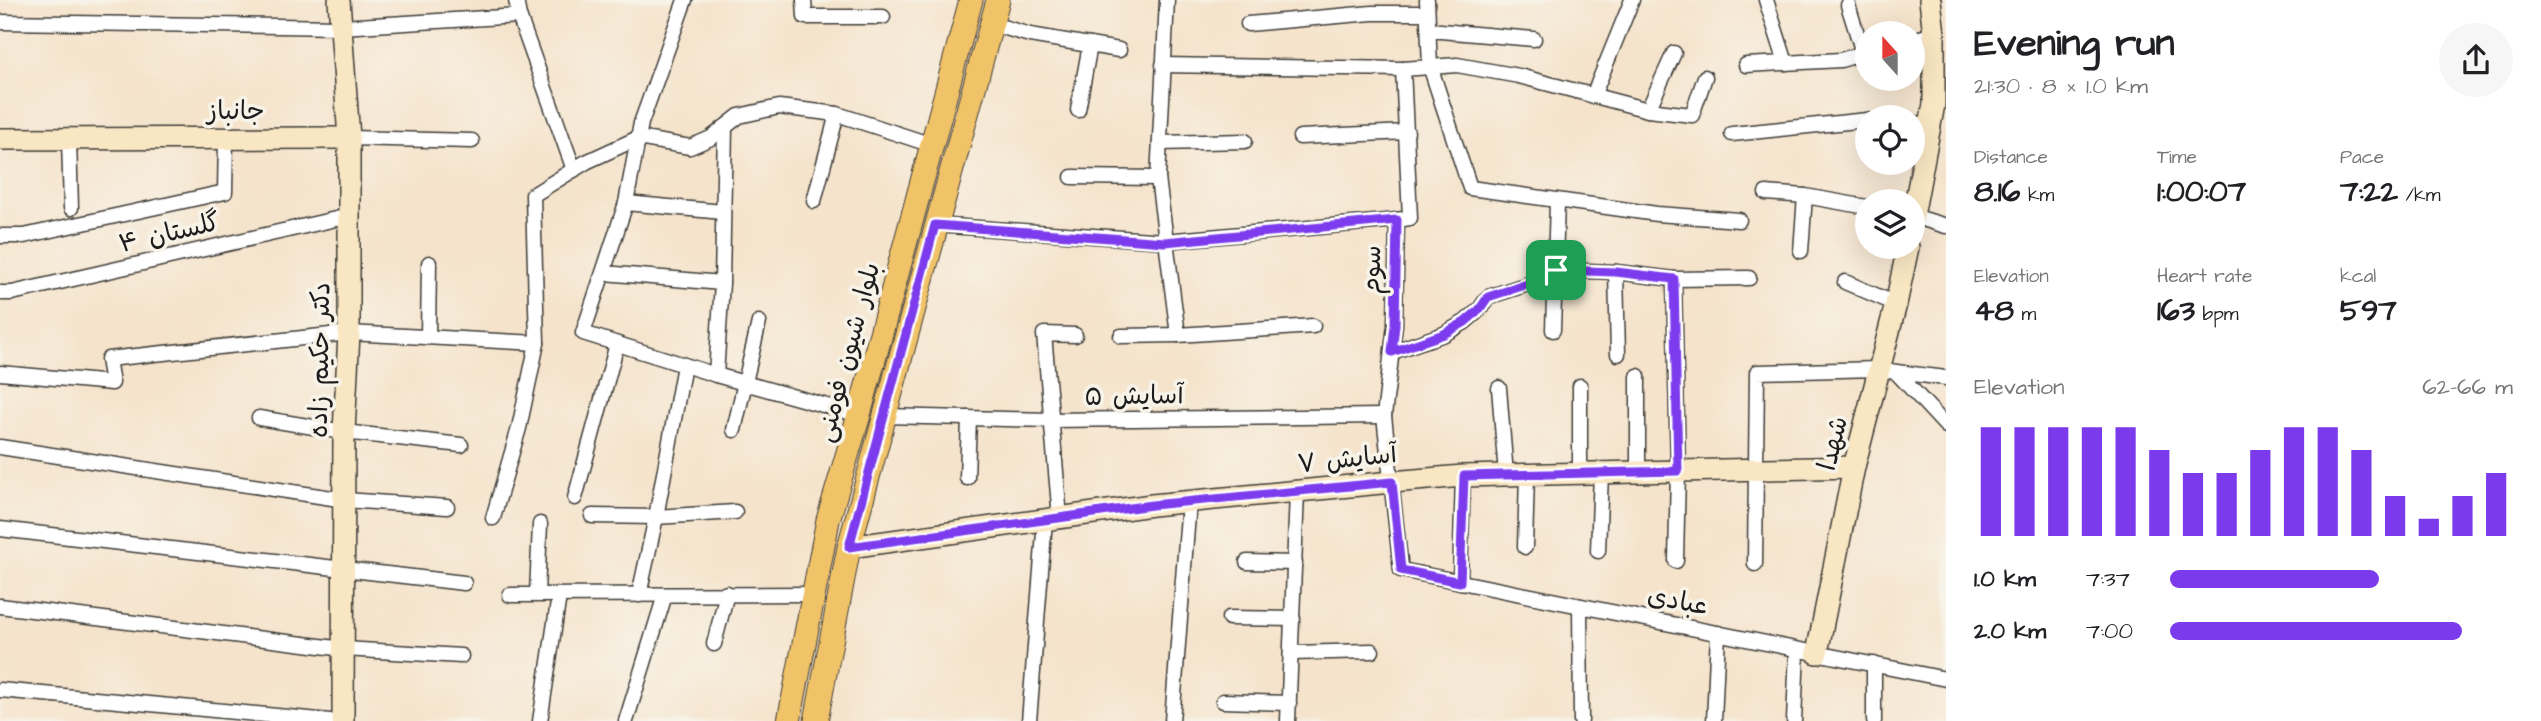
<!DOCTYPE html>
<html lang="en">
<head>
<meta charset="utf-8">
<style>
  :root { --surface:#fff; --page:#f6f6f6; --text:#202124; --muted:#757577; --accent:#7c3aed }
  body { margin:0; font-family:"Architects Daughter","Playpen Sans Arabic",sans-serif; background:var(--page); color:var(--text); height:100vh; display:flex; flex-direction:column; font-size:26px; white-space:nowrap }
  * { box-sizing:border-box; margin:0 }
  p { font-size:23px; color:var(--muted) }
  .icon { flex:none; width:38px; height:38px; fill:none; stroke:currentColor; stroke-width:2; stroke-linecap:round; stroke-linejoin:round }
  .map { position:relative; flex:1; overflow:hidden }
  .drawer { display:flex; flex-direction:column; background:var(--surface); width:595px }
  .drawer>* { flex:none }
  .needle { width:46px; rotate:339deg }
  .buttons { position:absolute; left:1855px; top:21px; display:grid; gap:14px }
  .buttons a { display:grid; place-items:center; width:70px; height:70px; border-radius:50%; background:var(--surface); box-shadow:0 7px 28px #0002; font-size:35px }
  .pin { position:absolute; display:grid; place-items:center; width:60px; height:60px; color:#fff; margin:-30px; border-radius:14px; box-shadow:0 4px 10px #0006 }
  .round { display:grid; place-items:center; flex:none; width:74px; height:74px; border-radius:37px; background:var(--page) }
  .overview { display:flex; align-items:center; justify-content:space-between; height:119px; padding:0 28px }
  h1 { font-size:38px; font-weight:700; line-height:52px }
  .figures { display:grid; grid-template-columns:repeat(3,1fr); gap:10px; height:119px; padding:7px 28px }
  .figures div { display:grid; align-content:center }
  .figures b { font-size:30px; font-weight:700 }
  .figures small { font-size:19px; font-weight:400 }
  .figures p { font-size:19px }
  .chart { height:196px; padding:14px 28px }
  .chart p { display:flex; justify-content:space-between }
  .chart svg { width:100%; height:126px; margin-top:7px; stroke:var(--accent); stroke-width:6 }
  ul { padding:0 28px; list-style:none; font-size:23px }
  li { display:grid; grid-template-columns:112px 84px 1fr; align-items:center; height:52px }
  li i { height:18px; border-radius:9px; background:var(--accent) }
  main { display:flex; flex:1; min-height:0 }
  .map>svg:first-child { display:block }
</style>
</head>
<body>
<main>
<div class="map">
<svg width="1946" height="721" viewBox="0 0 1946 721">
  <rect width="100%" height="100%" fill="#f7f3e8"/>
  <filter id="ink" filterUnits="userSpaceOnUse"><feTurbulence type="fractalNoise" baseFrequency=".0143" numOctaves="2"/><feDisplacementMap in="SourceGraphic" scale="14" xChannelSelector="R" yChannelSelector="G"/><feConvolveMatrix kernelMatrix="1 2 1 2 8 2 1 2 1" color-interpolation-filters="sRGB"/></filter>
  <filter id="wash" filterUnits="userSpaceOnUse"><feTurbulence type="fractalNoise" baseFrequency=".00686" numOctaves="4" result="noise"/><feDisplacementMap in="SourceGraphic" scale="28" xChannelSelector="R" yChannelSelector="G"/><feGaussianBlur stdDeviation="1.57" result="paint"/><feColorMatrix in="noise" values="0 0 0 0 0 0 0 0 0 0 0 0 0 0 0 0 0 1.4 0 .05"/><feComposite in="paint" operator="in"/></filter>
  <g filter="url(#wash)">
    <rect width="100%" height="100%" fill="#f5e3cb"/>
  </g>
  <g filter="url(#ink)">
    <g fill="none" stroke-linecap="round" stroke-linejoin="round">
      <defs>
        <g id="street">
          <path d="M516,0L519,16L574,170"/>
          <path d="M685,0L641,123L626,203L583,333L716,375L859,415"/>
          <path d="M804,0L805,17H883"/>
          <path d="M1167,0L1158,178L1178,335"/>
          <path d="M1427,0L1430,66L1470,188L1657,214L1739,220"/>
          <path d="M1766,0L1786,63"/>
          <path d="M1848,5L1863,53"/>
          <path d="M0,22L341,27L519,16"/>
          <path d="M992,24L1030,35L1119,50"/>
          <path d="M1248,24L1372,13H1427"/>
          <path d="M1429,30L1534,39"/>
          <path d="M1913,40L1934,34"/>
          <path d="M1163,65L1403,69L1457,65L1519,76L1648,110L1692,115L1705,77"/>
          <path d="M1746,65L1841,60L1867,52"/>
          <path d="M1403,69L1410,218L1397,220L1395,325L1384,416L1401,570L1946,679"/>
          <path d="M1593,96L1632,0"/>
          <path d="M1078,110L1090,45"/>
          <path d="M1648,110L1674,53"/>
          <path d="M1913,123L1928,125"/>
          <path d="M1732,134L1867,120"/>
          <path d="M1300,137L1407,132"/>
          <path d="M349,138L472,141"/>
          <path d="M69,139L71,208"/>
          <path d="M1160,143L1245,141"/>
          <path d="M1072,177L1158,178"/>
          <path d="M1766,193L1805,196L1867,207"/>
          <path d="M814,201L837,114"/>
          <path d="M626,203L723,212"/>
          <path d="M1913,216L1946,226"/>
          <path d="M935,225L1165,241L1397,220"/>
          <path d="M0,236H24L225,192L226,138"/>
          <path d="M1801,251L1805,196"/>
          <path d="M1616,272L1618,354"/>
          <path d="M604,273L722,283"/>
          <path d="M1674,279L1678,471L1676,561"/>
          <path d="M1845,282L1896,304"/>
          <path d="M0,293H12L349,216"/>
          <path d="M1553,330L1557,201"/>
          <path d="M1121,336L1178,335L1313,326"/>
          <path d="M428,337L429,263"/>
          <path d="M1392,352L1444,334L1465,322L1479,310L1488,297L1546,278L1556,270L1616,272L1674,279L1749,278"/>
          <path d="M1896,372L1946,378"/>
          <path d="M0,373L112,383L108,359L349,333L537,343"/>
          <path d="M716,375L722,283L725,127"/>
          <path d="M1638,376V472"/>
          <path d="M1499,388L1506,475"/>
          <path d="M885,416L1051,420L1384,416"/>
          <path d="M259,418L344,432L461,445"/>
          <path d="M734,430L759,322"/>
          <path d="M0,447L345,500L447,507"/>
          <path d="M1580,474V386"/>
          <path d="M967,478L969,418"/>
          <path d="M575,498L617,344"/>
          <path d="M592,516L656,517L735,512"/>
          <path d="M493,518L519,428L537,343L533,195L586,162L638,138L690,147L711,138L739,116L779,107L837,114L932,145"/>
          <path d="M1060,518L1044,334L1075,335"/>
          <path d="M0,529L464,583"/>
          <path d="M1525,547L1527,475"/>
          <path d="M1598,551L1601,473"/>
          <path d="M1247,562L1295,563"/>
          <path d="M1755,564L1757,372L1879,369L1896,372L1946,426"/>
          <path d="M1460,582L1463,476"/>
          <path d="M537,594L540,524"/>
          <path d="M510,595L814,594"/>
          <path d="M639,595L656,517L684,365"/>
          <path d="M0,606L344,649L461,656"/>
          <path d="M1580,606L1581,721"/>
          <path d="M1229,618L1293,619"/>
          <path d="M714,644L727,593"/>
          <path d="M1291,653L1372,651"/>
          <path d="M0,690L330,721"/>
          <path d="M1223,701L1289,703"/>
          <path d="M540,721L559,596"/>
          <path d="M626,721L665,595"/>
          <path d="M1029,721L1045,520"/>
          <path d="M1172,721L1189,502"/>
          <path d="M1288,721L1297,492"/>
          <path d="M1714,721L1718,633"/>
          <path d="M1794,721L1797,650"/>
          <path d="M1874,721V664"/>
        </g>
        <g id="secondary">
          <path d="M339,0L349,138V333L344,432L343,721"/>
          <path d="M0,139L349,138"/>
          <path d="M1913,216L1934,104V34L1930,0"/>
          <path d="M849,547L1152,505L1392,482L1463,476L1854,467"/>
          <path d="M1817,653L1854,467L1896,304L1908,247"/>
        </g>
        <g id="primary">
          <path d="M789,721L828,520L859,415L971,0"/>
          <path d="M816,721L849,547L998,0"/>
        </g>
      </defs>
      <use href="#street" stroke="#3d3a36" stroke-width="17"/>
      <use href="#secondary" stroke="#3d3a36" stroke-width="24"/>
      <use href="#primary" stroke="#3d3a36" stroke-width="25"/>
      <use href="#street" stroke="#fff" stroke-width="14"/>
      <use href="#secondary" stroke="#f9e7c3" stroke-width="21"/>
      <use href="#primary" stroke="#f1c369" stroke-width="23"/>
    </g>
  </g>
  <g fill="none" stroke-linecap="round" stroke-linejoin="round" filter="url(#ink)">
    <defs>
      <path id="route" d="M1397,220L1395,325L1392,352L1444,334L1465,322L1479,310L1488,297L1546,278L1556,270L1616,272L1674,279L1678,471L1464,476L1460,582L1401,570L1392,482L1152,505L849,547L935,225L1165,242Z"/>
    </defs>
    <use href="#route" stroke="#fff" stroke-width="14"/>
    <use href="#route" stroke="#7c3aed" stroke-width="9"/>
  </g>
  <g text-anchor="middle" stroke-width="7" stroke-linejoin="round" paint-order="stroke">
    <g font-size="26" fill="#1c1c1c" stroke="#f7f3e8">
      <text x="236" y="119">جانباز</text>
      <text transform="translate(169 232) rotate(-13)" y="9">گلستان ۴</text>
      <text transform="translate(1371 270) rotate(-89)" y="9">سوم</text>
      <text transform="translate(847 352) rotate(-75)" y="9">بلوار شیون فومنی</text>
      <text transform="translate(319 360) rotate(-89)" y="9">دکتر حکیم زاده</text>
      <text transform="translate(1134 395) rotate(-1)" y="9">آسایش ۵</text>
      <text transform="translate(1832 443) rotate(-76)" y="9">شهدا</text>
      <text transform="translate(1347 458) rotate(-6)" y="9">آسایش ۷</text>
      <text transform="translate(1678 600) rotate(11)" y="9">عبادی</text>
    </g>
  </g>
</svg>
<div class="buttons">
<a><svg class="needle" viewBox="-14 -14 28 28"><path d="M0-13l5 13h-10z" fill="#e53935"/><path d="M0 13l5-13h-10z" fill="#757577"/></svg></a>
<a><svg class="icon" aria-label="locate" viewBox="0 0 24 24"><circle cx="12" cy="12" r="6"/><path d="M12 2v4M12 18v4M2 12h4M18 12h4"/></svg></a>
<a><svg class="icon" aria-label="layers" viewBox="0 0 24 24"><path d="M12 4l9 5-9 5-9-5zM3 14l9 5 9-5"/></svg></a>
</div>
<div class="pin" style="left:1556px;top:270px;background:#1e9e55"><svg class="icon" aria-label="arrive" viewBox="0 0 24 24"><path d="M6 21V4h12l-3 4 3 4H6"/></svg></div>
</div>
<section class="drawer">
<div class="overview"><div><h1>Evening run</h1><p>21:30 · 8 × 1.0 km</p></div><a class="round"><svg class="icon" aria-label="share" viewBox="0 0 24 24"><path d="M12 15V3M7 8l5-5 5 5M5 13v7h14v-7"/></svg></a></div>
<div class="figures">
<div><p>Distance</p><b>8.16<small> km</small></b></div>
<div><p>Time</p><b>1:00:07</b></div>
<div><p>Pace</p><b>7:22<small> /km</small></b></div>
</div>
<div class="figures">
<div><p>Elevation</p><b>48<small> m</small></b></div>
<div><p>Heart rate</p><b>163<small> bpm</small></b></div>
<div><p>kcal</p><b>597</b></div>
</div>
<div class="chart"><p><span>Elevation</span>62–66 m</p>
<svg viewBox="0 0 160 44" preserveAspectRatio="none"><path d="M5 44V6M15 44V6M25 44V6M35 44V6M45 44V6M55 44V14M65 44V22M75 44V22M85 44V14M95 44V6M105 44V6M115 44V14M125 44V30M135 44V38M145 44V30M155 44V22"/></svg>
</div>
<ul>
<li><b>1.0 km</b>7:37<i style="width:61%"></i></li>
<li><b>2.0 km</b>7:00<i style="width:85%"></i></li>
</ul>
</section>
</main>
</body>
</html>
